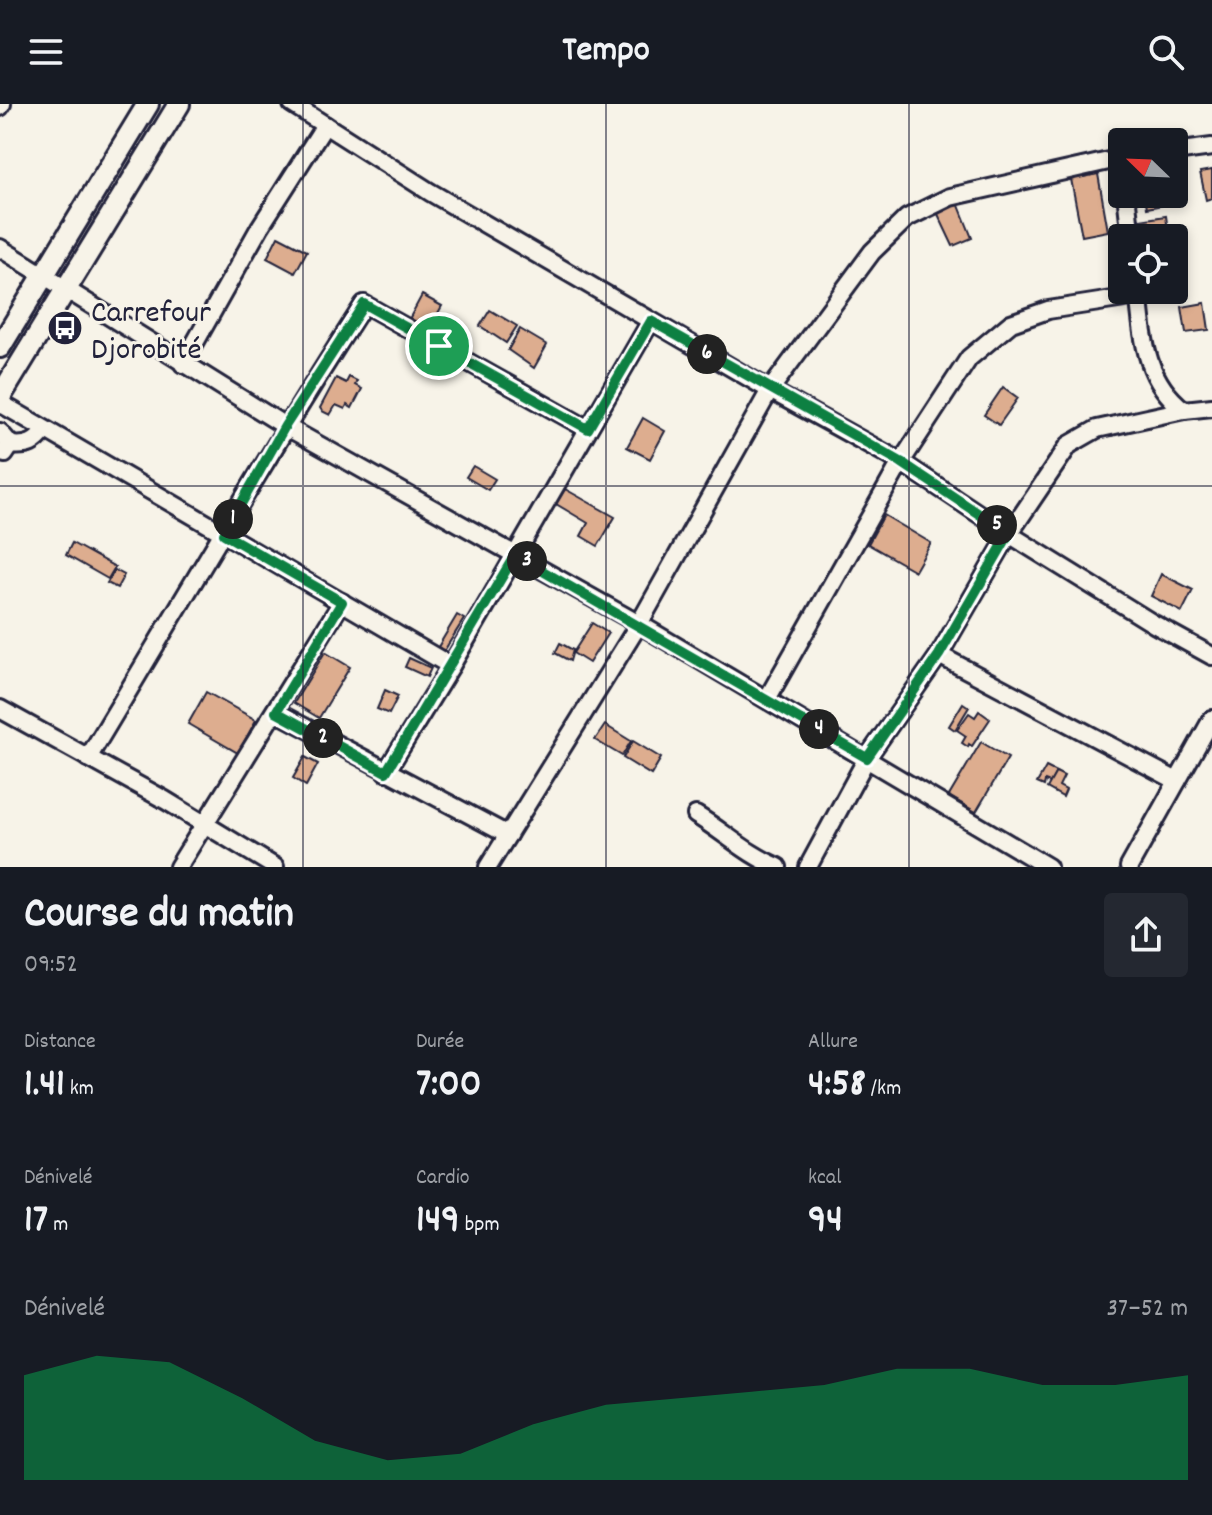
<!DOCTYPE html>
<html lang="fr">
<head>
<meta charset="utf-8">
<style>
  :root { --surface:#171b24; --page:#242831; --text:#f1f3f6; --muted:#9ea1a6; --accent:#0b8043 }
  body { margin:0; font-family:Dekko,sans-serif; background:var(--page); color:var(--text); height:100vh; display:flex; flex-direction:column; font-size:30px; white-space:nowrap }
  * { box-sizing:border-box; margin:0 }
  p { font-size:26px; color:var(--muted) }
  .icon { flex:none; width:44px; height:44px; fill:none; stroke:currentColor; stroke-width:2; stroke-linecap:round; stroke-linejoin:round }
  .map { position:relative; height:763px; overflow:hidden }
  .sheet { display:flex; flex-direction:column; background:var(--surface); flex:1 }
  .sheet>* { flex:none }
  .needle { width:52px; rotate:293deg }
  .buttons { position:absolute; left:1108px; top:24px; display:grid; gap:16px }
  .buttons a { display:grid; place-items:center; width:80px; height:80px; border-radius:8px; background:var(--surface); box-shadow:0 4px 12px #0003; font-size:40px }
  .pin { position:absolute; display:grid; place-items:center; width:68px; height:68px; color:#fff; margin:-34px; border:4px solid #fff; border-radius:50%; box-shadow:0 2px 8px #0007 }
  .km { position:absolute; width:40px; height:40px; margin:-20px; border-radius:50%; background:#222; color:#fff; font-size:22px; line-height:40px; text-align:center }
  .round { display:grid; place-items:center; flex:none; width:84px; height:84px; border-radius:8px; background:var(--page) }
  .summary { display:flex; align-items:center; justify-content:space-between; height:136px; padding:0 24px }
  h1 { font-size:44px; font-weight:700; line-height:60px }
  .stats { display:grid; grid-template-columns:repeat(3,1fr); gap:12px; height:136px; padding:8px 24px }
  .stats div { display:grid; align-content:center }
  .stats b { font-size:40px; font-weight:700 }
  .stats small { font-size:22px; font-weight:400 }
  .stats p { font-size:22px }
  .chart { height:224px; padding:16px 24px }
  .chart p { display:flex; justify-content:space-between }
  .chart svg { width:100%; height:144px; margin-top:8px; fill:var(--accent); opacity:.7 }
  header { display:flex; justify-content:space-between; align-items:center; height:104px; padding:0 24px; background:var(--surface); font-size:36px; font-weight:700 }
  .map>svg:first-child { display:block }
</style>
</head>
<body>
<header><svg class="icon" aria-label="menu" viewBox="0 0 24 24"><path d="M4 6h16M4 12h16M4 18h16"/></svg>Tempo<svg class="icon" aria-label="search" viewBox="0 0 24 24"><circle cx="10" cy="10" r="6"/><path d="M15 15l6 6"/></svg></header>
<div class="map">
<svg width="1212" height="763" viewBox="0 0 1212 763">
  <rect width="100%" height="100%" fill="#f7f3e8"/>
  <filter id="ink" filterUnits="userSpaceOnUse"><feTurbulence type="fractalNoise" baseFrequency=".0125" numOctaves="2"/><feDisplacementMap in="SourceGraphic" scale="16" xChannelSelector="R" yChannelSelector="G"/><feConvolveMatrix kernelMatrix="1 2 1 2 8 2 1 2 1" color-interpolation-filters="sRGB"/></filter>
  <g filter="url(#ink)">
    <g fill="#ddad8f" stroke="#22223b" stroke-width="2">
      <path d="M1212,66V94L1206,96L1200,68Z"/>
      <path d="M1098,70L1108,127L1082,132L1071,75Z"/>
      <path d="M1174,87H1176L1178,98L1147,104L1145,90H1174Z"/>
      <path d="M958,99L972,134L953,142L937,108Z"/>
      <path d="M1166,112L1169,134H1143L1140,116Z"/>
      <path d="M278,132L307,147L295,169L267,154Z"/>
      <path d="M422,191L442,202L428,227L408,217Z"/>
      <path d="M1205,199L1209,226L1186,229L1182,203Z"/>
      <path d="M490,206L517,222L506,239L480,222Z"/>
      <path d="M520,225L547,241L534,264L508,246Z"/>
      <path d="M349,273L357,277L355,281L362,285L352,304L347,301L345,305L336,301L330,311L322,307L320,304L336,274L346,279Z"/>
      <path d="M1003,283L1018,294L999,321L984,311Z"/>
      <path d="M643,314L665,327L650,355L627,343Z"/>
      <path d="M473,362L495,375L488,386L466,373Z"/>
      <path d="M565,385L615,413L598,442L581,432L588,419L556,400Z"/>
      <path d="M884,411L931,439L915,467L868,440Z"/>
      <path d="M72,439L115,463L108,475L66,451Z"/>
      <path d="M115,466L124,471L117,484L107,479Z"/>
      <path d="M1161,470L1193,486L1182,508L1151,492Z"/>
      <path d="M457,511L464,515L444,547L438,543Z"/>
      <path d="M592,519L608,529L589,559L573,549Z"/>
      <path d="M560,539L573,546L570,557L555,549Z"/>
      <path d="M325,548L350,563L319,614L294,599Z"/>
      <path d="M409,554L431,564L427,573L405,563Z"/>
      <path d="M385,586L398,592L389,610L377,605Z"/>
      <path d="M206,588L256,616L238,649L188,620Z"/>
      <path d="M963,599L969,603L955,626L949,622Z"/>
      <path d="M979,607L990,615L972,642L969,640L968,643L962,639L966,632L957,626L969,609L975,613Z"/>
      <path d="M605,621L631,637L622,652L595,636Z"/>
      <path d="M633,637L661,654L651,671L623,654Z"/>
      <path d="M981,638L1008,654L976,708L949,692Z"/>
      <path d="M305,653L318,660L306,682L293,674Z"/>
      <path d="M1046,663L1056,668L1050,679L1045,677L1044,682L1037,679Z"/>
      <path d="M1056,668L1064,672L1059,682L1066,686L1063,693L1047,684Z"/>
    </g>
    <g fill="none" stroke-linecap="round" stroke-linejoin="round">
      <defs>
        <g id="minor">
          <path d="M292,0L430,88L770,286L901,358L1009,430L1154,520L1212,552"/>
          <path d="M0,3L2,0"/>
          <path d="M1174,48L1212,43"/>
          <path d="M1126,90L1131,134"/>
          <path d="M0,144L285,322L639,520L1048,763"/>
          <path d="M1138,186C1143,232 1144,275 1184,306"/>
          <path d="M183,260L260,123L325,21"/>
          <path d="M0,299L451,562"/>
          <path d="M0,328L11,341L5,350L0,349"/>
          <path d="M11,341C28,343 36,339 45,326"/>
          <path d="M939,551L1177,677"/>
          <path d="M767,595L901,358L969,254L1011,219L1048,206L1138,192"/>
          <path d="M0,605L165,696L275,763"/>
          <path d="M276,608L508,731"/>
          <path d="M88,654C180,502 268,349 364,200L588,325"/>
          <path d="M386,668L451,562L651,217"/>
          <path d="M696,711C724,728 748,751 778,763"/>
          <path d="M178,763L342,498"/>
          <path d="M488,763L639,520L770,286L872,148L907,114L950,93L1122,54"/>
          <path d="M808,763L867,654L939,551L1009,430L1069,341L1097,325L1184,306L1212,303"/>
          <path d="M1129,763L1212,615"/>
        </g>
        <g id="major">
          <path d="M0,243L148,0"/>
          <path d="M0,293L179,0"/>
        </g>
      </defs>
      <use href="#minor" stroke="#22223b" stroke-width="22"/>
      <use href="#major" stroke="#22223b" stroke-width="26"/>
      <use href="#minor" stroke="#f7f3e8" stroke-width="16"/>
      <use href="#major" stroke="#f7f3e8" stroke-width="20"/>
    </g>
  </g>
  <g fill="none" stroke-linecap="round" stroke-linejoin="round" filter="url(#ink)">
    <defs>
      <path id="route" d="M364,200L588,325L651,217L901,358L1009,430L939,551L867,654L515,451L386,668L276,608L342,498L224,430L285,322Z"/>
    </defs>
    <use href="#route" stroke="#fff" stroke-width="16"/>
    <use href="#route" stroke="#0b8043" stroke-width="10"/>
  </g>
  <path fill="none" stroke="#22223b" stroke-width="2" stroke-opacity="0.55" d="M303,0V763M606,0V763M909,0V763M0,382H1212"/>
  <defs>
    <symbol id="bus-disc" viewBox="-11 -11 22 22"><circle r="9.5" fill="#22223b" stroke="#f7f3e8"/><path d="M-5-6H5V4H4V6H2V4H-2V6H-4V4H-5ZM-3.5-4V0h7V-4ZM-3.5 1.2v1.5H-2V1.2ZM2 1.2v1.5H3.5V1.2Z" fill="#fff"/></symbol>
  </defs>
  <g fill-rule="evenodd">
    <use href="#bus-disc" x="45" y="204" width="40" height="40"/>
  </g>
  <g text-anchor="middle" stroke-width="6" stroke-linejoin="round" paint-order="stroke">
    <g font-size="32" fill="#22223b" stroke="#f7f3e8" text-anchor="start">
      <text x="91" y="217">Carrefour<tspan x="91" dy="37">Djorobité</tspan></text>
    </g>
  </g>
</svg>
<div class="buttons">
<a><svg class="needle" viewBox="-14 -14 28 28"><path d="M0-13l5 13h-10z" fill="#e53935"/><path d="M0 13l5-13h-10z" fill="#9ea1a6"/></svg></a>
<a><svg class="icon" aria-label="locate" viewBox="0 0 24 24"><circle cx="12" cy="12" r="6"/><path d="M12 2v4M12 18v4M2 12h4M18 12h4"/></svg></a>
</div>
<div class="pin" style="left:439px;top:242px;background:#1e9e55"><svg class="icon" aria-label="arrive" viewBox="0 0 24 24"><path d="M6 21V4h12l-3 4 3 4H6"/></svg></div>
<b class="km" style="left:233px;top:415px">1</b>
<b class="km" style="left:323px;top:634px">2</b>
<b class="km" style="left:527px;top:457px">3</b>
<b class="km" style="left:819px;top:625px">4</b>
<b class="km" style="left:997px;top:421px">5</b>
<b class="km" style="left:707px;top:250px">6</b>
</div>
<section class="sheet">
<div class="summary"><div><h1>Course du matin</h1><p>09:52</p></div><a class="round"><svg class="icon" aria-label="share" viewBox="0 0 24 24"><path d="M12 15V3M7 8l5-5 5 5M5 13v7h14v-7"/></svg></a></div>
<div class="stats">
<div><p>Distance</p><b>1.41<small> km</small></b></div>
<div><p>Durée</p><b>7:00</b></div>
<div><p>Allure</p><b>4:58<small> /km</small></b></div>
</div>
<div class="stats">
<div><p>Dénivelé</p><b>17<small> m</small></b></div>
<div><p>Cardio</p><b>149<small> bpm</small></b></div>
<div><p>kcal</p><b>94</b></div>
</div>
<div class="chart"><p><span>Dénivelé</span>37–52 m</p>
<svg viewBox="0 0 160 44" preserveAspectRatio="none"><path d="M0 44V12L10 6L20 8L30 19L40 32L50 38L60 36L70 27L80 21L90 19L100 17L110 15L120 10L130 10L140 15L150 15L160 12V44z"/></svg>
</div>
</section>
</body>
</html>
